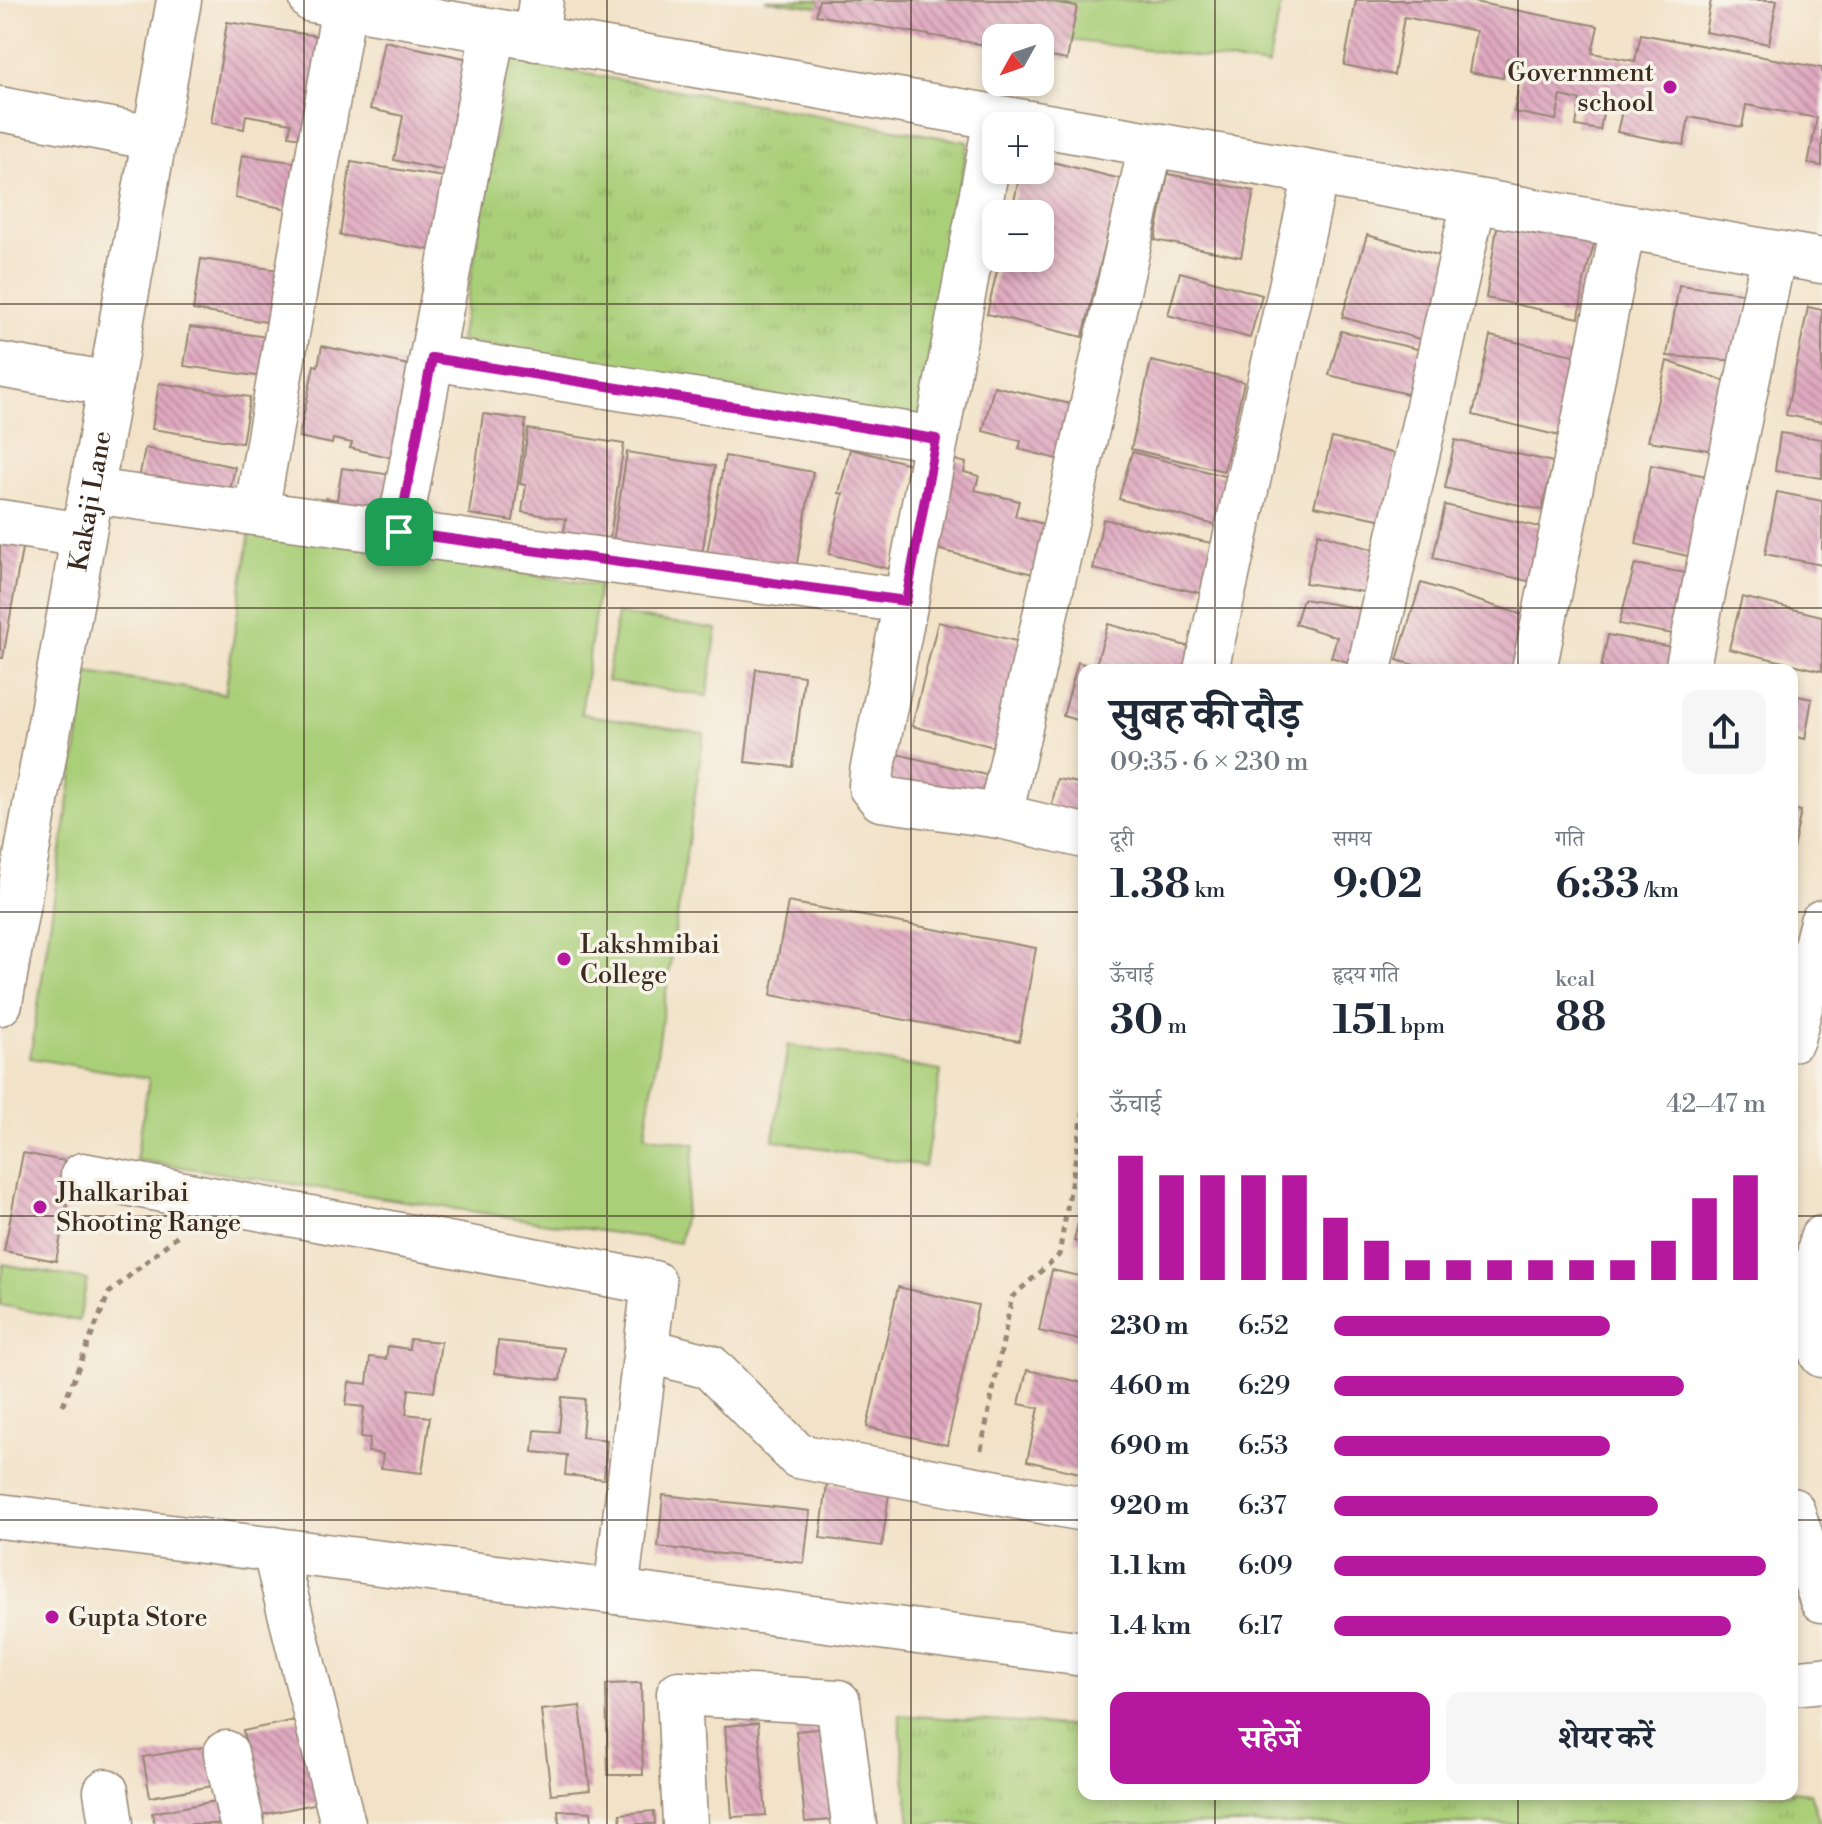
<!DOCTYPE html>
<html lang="hi">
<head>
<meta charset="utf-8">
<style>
  :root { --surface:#fff; --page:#f6f6f7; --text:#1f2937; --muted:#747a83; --accent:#b5179e }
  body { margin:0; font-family:"Libre Bodoni","Noto Serif Devanagari",serif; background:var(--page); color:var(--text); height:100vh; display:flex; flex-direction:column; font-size:30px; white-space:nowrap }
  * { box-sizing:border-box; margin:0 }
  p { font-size:26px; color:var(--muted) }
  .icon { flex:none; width:44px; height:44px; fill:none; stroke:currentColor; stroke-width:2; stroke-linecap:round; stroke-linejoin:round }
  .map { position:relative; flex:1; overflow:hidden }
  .details { position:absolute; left:1078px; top:664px; width:720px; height:1136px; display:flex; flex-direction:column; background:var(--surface); border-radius:16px; box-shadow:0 4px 12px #0003 }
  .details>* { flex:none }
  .needle { width:52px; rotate:230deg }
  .controls { position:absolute; left:982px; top:24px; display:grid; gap:16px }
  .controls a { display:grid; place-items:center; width:72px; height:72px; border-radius:16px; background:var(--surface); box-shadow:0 4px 12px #0003; font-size:40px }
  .pin { position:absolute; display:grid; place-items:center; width:68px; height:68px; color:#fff; margin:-34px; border-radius:16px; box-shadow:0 4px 12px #0006 }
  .round { display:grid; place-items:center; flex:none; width:84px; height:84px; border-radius:16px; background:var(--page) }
  .headline { display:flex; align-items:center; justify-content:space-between; height:136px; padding:0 32px }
  h1 { font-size:44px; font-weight:700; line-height:60px }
  .figures { display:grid; grid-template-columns:repeat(3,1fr); gap:12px; height:136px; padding:8px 32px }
  .figures div { display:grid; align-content:center }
  .figures b { font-size:40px; font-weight:700 }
  .figures small { font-size:22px; font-weight:400 }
  .figures p { font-size:22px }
  .chart { height:224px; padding:16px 32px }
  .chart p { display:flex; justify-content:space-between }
  .chart svg { width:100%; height:144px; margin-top:8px; stroke:var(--accent); stroke-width:6 }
  .button { display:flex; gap:16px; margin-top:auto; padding:16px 32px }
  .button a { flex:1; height:92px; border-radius:16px; background:var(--accent); color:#fff; font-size:32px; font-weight:700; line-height:92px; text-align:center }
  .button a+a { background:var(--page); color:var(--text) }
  ul { padding:0 32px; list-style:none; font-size:26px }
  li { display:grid; grid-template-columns:128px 96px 1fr; align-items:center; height:60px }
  li i { height:20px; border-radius:10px; background:var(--accent) }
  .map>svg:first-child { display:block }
</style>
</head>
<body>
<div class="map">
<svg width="1822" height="1824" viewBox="0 0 1822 1824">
  <defs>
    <pattern id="park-tufts" width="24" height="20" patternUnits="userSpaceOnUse" patternTransform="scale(2)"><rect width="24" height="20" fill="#aacf79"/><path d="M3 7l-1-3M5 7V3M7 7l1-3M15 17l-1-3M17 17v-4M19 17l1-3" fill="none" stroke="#93b268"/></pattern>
    <pattern id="building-back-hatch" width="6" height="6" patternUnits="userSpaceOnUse" patternTransform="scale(2)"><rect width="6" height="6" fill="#dfa9c0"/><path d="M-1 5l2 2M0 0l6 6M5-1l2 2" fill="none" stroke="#b68a9b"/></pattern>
  </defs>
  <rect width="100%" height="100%" fill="#f7f3e8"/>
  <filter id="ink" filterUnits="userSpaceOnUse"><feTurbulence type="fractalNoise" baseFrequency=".0125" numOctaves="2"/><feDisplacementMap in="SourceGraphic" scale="16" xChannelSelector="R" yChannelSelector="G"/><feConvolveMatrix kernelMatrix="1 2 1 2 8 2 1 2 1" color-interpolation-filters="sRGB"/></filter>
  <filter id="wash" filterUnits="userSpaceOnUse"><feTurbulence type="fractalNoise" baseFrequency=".006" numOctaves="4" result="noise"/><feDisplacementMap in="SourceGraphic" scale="32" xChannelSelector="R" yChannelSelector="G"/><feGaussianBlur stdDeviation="1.8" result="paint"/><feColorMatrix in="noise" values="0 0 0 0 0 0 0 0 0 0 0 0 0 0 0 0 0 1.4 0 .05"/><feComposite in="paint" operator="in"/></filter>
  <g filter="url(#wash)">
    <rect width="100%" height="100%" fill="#f2e2c8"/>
    <g fill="#aacf79" stroke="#727c4c" stroke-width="2">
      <path d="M765,0H1282L1268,66Z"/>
      <path d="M250,531L599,585L581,714L704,733L645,1136L695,1144L680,1243L136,1160L149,1078L30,1058L88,673L225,694Z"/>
      <path d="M617,614L717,629L707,696L607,681Z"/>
      <path d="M788,1045L941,1071L925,1166L773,1140Z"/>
      <path d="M4,1264L87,1280L79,1321L0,1305V1286Z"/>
    </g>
    <g fill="url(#park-tufts)" stroke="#727c4c" stroke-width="2">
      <path d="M508,60L968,142L920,422L460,341Z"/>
      <path d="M899,1715L1084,1727V1794H1792V1791L1810,1793L1820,1824H910Z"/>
    </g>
    <g id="blocks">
      <g fill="url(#building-back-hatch)">
        <path d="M819,0H1042L1077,6L1067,60L1040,55V38H996V47L816,15Z"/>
        <path d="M1356,0H1464L1598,26L1592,53L1635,61L1641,34L1822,68V166L1808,164L1817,118L1746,105L1742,127L1689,117L1684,145L1617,132L1622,111L1604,107L1600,130L1576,126L1580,100L1561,96L1556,120L1514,112L1523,61L1507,58L1503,78L1469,72L1476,31L1404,17L1394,75L1344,65Z"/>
        <path d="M1711,0H1777L1769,44L1705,32Z"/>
        <path d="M227,22L331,38L315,140L289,136L291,123L246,115L244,129L211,123Z"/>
        <path d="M384,41L469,59L446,171L394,160L403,116L370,109Z"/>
        <path d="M242,155L307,164L301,212L235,198Z"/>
        <path d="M1040,159L1121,179L1083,337L987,314L1000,258H1040V214H1011L1021,170H1040Z"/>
        <path d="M351,162L450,178L438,251L340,235Z"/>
        <path d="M1168,174L1254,191L1241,257L1155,240Z"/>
        <path d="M1499,215L1595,241L1584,281L1579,318L1486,298Z"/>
        <path d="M1367,235L1452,259L1430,342L1342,317Z"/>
        <path d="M201,259L293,272L285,325L193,310Z"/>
        <path d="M1180,272L1262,295L1250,338L1168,315Z"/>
        <path d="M1679,285L1750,294L1738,361L1667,356Z"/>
        <path d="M1808,307L1822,310V422L1786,415Z"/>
        <path d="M190,327L284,339L278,379L184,366Z"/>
        <path d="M1341,331L1430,352L1424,398L1329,375Z"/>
        <path d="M1490,336L1582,357L1564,437L1473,415Z"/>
        <path d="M322,346L422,368L402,460L350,448L352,443L333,439L332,444L299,437L314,365L318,366Z"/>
        <path d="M1151,361L1244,382L1224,471L1131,449Z"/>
        <path d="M1667,361L1728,382L1716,451L1648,441Z"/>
        <path d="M159,383L250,397L242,443L152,429Z"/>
        <path d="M994,386L1083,407L1061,460L1019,449L1021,441L983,431Z"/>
        <path d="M483,414L526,420L513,521L469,514Z"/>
        <path d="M528,429L624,444L609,544L563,537L566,519L522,512L526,485L520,484Z"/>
        <path d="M1780,433L1822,439V478L1775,471Z"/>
        <path d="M1332,438L1396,454L1389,521L1314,506Z"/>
        <path d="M1455,440L1553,462L1542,510L1445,488Z"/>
        <path d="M145,448L235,467L228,499L139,479Z"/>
        <path d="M850,449L915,465L889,569L829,554L843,494L839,493Z"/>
        <path d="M627,452L715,466L702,556L613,542Z"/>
        <path d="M1132,452L1228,477L1215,525L1119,499Z"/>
        <path d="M725,456L813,472L794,580L705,564Z"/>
        <path d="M948,458L966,463L964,472L979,476L975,490L1019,501L1015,516L1050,526L1037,575L925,546Z"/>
        <path d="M1651,465L1717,478L1700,559L1636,544Z"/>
        <path d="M342,468L400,476L392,523L323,514L326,498L337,500Z"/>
        <path d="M1777,492L1822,501V565L1765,554Z"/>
        <path d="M1445,505L1556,531L1544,585L1433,558Z"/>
        <path d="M1103,519L1211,543L1200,593L1093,569Z"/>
        <path d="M0,533L24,537L3,658H0Z"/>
        <path d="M1318,533L1381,552L1370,593L1305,583Z"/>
        <path d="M1635,564L1697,575L1684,636L1619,624Z"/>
        <path d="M1421,583L1533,618L1517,670H1430L1397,660Z"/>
        <path d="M1742,597L1822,616V671L1729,649Z"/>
        <path d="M1303,599L1368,610L1361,666L1331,657L1337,637L1295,624Z"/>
        <path d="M938,622L1028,644L1002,749L912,726Z"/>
        <path d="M1108,624L1197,649L1191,670H1084V722L1063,716L1078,662L1095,668Z"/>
        <path d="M1608,635L1682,649L1673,670H1609L1601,668Z"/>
        <path d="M756,669L804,676L793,767L745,762Z"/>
        <path d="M1792,695L1812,699L1805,739L1792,736Z"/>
        <path d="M884,751L999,778L995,809L880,781Z"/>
        <path d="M1057,779L1084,784V823L1050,815Z"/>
        <path d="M1792,809L1801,811L1793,849H1792Z"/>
        <path d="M788,902L1036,948L1019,1041L771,995Z"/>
        <path d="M23,1153L75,1163L56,1261L4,1251Z"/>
        <path d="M1083,1201H1084V1243L1074,1241Z"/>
        <path d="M1052,1270L1084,1277V1341L1039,1331Z"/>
        <path d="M898,1287L978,1305L947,1445L867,1427Z"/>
        <path d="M410,1339L441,1342L434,1392L409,1389L406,1414L430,1417L422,1473L381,1468L383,1454L368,1452L370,1438L361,1437L364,1407L346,1405L349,1382L367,1384L370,1357L386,1359L388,1346L409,1349Z"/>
        <path d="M498,1341L564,1348L560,1380L495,1373Z"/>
        <path d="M1027,1370L1084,1383V1474L1027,1461L1039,1408L1019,1404Z"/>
        <path d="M562,1397L585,1399L582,1437L607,1440L604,1479L565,1475L567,1455L533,1452L535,1430L559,1432Z"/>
        <path d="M827,1484L889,1493L882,1546L820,1538Z"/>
        <path d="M663,1495L810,1511L804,1563L658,1547Z"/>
        <path d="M641,1683L643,1775H608L606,1684Z"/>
        <path d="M580,1706L590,1790L551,1794L541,1710Z"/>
        <path d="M315,1716L333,1800L261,1815L243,1731Z"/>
        <path d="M758,1723L766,1815L732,1817L725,1726Z"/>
        <path d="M837,1727L846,1819L805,1822L796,1731Z"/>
        <path d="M217,1745L224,1784L150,1797L143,1757Z"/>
        <path d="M232,1798L237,1824H154L152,1813Z"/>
        <path d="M558,1810L591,1812L592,1824H559Z"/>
        <path d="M654,1811L655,1824H621L620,1814Z"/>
      </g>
    </g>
  </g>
  <g filter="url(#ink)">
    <use href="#blocks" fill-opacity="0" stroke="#968673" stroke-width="2"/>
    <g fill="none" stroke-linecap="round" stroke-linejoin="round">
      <defs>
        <g id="minor">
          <path d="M312,0L754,75L1822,261"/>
          <path d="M536,39L541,0"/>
          <path d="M0,109L154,138"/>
          <path d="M996,118L906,601L872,772L871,787L881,799L1000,816L1084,836"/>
          <path d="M432,358L936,439"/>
          <path d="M0,365L111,384"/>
          <path d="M91,491L906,601"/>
          <path d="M256,513L344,6"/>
          <path d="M0,522L83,535"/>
          <path d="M399,532L493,31"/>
          <path d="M1206,670L1316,174"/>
          <path d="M1369,670L1474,201"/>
          <path d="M1534,670L1623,227"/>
          <path d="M1687,670L1774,253"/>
          <path d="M1000,816L1151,145"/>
          <path id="s1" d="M0,1003L179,0"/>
          <path d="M83,1175L654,1283L616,1592"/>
          <path d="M646,1350L710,1367L798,1456L1084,1509"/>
          <path d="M0,1516L616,1592L1084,1654"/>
          <path d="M274,1549L343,1824"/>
          <path d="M1792,1683L1822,1680"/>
          <path d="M226,1753L242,1824"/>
          <path d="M106,1791L111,1824"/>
          <path d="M685,1824L679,1693L838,1702L854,1824"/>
        </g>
        <g id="major">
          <path d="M1792,1039L1822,922"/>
          <path d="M1822,1238L1813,1289L1822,1355"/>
          <path d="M1792,1510L1822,1600"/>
        </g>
      </defs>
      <use href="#minor" stroke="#968673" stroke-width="47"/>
      <use href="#major" stroke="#968673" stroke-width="47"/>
      <g stroke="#968673" stroke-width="5" stroke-dasharray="6 6" stroke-linecap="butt">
        <path d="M63,1405L109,1293L178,1235"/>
        <path d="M981,1450L1012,1297L1059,1255L1084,1109"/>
      </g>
      <use href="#minor" stroke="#fff" stroke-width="44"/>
      <use href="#major" stroke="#fff" stroke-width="44"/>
    </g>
  </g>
  <g fill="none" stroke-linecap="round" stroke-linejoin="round" filter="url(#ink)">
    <defs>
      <path id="route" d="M432,358L936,439L906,601L399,532Z"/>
    </defs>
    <use href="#route" stroke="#fff" stroke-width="16"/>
    <use href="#route" stroke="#b5179e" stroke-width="10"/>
  </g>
  <path fill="none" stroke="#3b2a1e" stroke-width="2" stroke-opacity="0.55" d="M304,0V1824M607,0V1824M911,0V1824M1215,0V670M1518,0V670M0,304H1822M0,608H1822M0,912H1084M1792,912H1822M0,1216H1084M1792,1216H1822M0,1520H1084M1792,1520H1822M1215,1794V1824M1518,1794V1824"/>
  <g fill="#b5179e" stroke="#f7f3e8" stroke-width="3">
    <circle cx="1670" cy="87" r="8"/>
    <circle cx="564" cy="959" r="8"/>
    <circle cx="40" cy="1207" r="8"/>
    <circle cx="52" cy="1617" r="8"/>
  </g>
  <g text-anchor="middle" stroke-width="7" stroke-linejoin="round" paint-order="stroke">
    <g font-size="26" fill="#3b2a1e" stroke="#f7f3e8" text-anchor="start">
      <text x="1654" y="81" text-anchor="end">Government<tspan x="1654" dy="30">school</tspan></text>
      <text x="580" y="953">Lakshmibai<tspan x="580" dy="30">College</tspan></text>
      <text x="56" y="1201">Jhalkaribai<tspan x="56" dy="30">Shooting Range</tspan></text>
      <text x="68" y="1626">Gupta Store</text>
    </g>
    <g font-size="26" fill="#3b2a1e" stroke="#f7f3e8">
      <text dy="9" stroke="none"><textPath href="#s1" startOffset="510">Kakaji Lane</textPath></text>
    </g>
  </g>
</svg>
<div class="controls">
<a><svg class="needle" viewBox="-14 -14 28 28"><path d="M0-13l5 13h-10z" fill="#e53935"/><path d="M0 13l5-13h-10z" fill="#747a83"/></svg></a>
<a>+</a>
<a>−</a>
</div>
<div class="pin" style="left:399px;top:532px;background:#1e9e55"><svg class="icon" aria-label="arrive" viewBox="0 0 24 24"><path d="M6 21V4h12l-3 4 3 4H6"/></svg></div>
<section class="details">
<div class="headline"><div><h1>सुबह की दौड़</h1><p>09:35 · 6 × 230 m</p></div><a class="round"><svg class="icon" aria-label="share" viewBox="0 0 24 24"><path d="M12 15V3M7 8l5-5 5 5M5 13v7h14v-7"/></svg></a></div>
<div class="figures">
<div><p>दूरी</p><b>1.38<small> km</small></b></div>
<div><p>समय</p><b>9:02</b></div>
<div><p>गति</p><b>6:33<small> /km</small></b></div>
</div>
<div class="figures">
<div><p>ऊँचाई</p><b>30<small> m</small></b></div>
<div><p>हृदय गति</p><b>151<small> bpm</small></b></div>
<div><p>kcal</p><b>88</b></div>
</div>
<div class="chart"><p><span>ऊँचाई</span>42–47 m</p>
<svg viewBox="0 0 160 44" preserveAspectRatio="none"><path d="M5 44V6M15 44V12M25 44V12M35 44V12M45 44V12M55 44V25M65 44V32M75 44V38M85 44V38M95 44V38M105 44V38M115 44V38M125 44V38M135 44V32M145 44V19M155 44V12"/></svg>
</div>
<ul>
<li><b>230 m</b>6:52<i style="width:64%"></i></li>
<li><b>460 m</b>6:29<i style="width:81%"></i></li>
<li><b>690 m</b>6:53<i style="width:64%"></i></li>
<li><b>920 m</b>6:37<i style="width:75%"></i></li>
<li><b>1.1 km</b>6:09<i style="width:100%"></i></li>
<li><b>1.4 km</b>6:17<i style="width:92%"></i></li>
</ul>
<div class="button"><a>सहेजें</a><a>शेयर करें</a></div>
</section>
</div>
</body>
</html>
